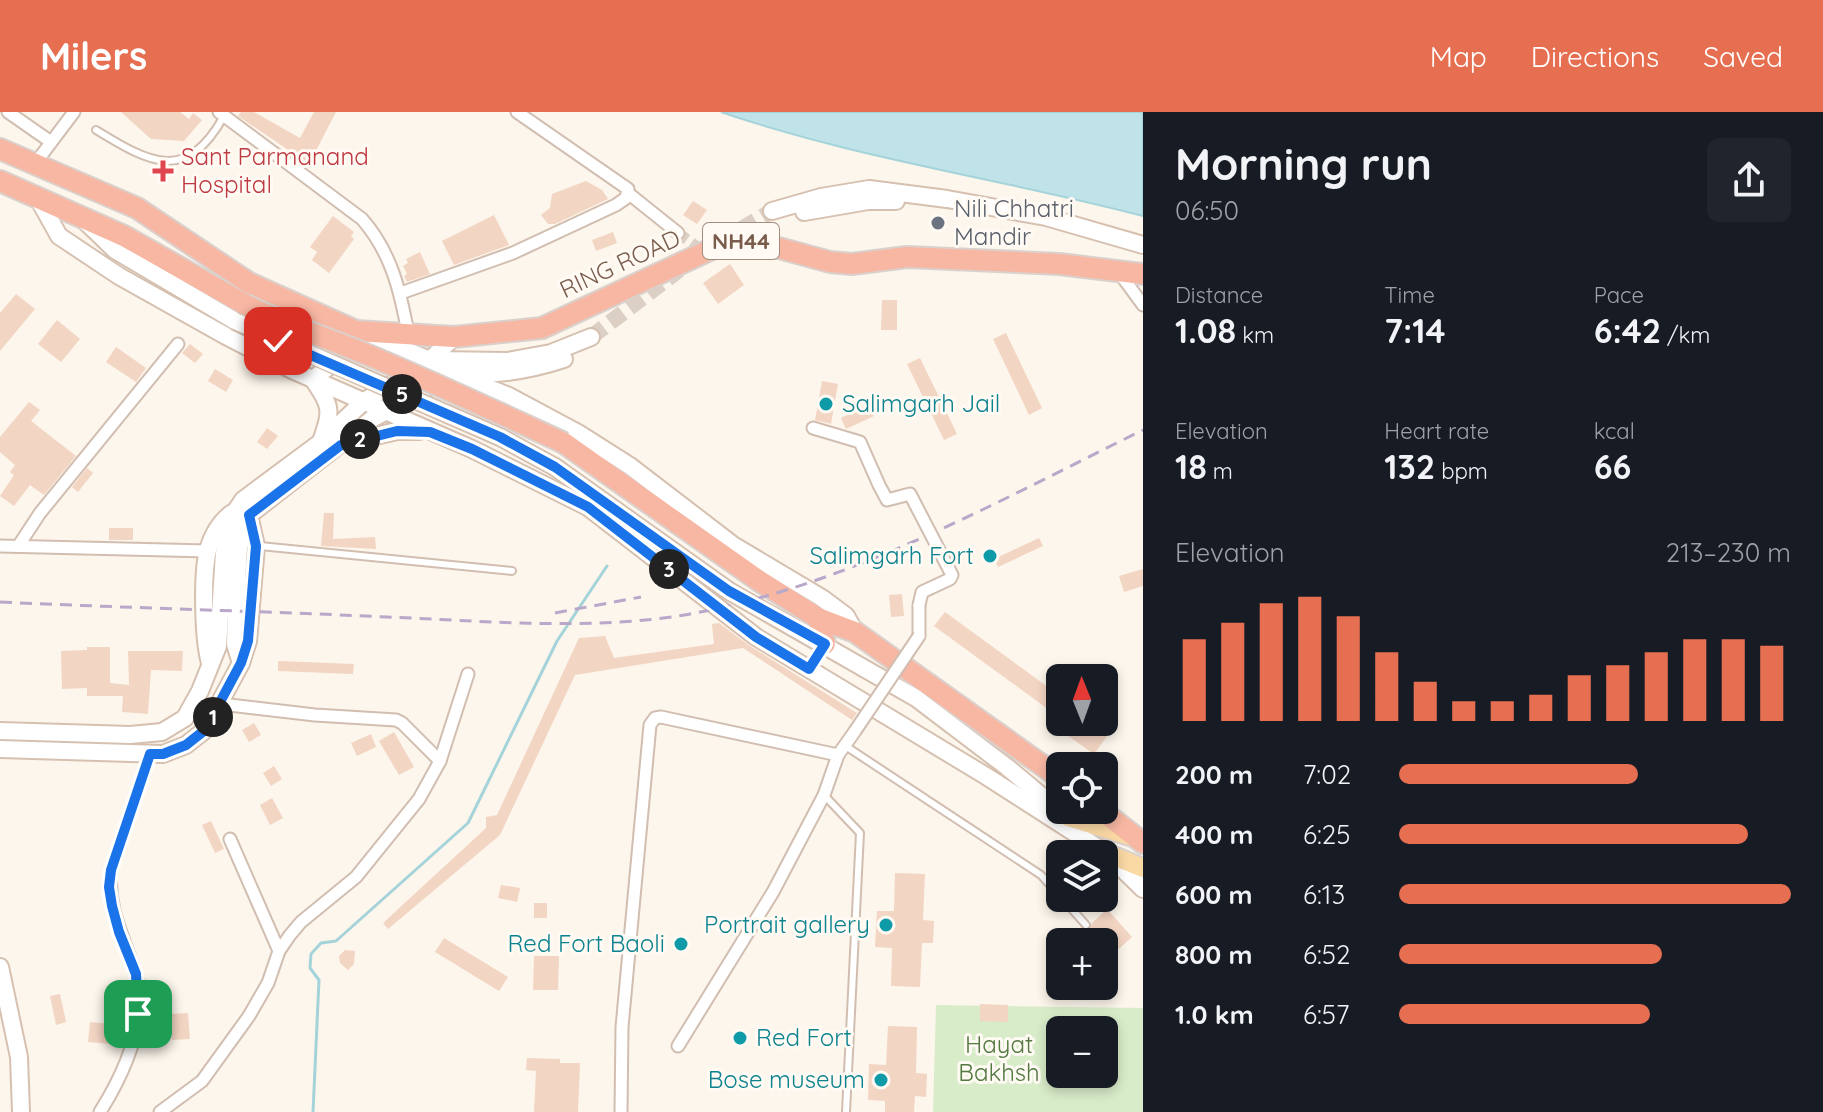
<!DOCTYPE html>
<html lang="en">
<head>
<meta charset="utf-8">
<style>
  :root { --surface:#171b24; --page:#20242c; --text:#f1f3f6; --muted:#9ea1a6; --accent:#e76f51 }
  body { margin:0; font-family:Quicksand,sans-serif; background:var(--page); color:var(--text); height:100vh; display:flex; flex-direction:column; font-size:30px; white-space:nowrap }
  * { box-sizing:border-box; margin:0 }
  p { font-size:26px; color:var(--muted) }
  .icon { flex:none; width:44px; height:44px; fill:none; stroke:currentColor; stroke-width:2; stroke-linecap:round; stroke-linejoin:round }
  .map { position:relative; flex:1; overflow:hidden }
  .details { display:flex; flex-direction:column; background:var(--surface); width:680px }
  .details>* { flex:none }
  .needle { width:52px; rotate:359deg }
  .fabs { position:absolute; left:1046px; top:552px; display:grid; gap:16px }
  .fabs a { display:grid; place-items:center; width:72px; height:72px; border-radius:12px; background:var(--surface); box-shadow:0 4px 12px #0003; font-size:40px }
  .pin { position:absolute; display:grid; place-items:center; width:68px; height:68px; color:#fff; margin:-34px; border-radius:16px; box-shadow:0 4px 12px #0006 }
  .km { position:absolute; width:40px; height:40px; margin:-20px; border-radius:50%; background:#222; color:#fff; font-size:22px; line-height:40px; text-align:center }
  .round { display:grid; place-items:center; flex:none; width:84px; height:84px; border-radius:12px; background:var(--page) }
  .overview { display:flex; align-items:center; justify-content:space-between; height:136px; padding:0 32px }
  h1 { font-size:44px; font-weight:700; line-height:60px }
  .metrics { display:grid; grid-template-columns:repeat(3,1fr); gap:12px; height:136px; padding:8px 32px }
  .metrics div { display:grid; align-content:center }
  .metrics b { font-size:34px; font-weight:700 }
  .metrics small { font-size:22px; font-weight:400 }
  .metrics p { font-size:22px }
  .chart { height:224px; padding:16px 32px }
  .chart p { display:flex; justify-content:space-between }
  .chart svg { width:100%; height:144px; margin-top:8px; stroke:var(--accent); stroke-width:6 }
  ul { padding:0 32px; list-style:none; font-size:26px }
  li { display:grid; grid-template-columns:128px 96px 1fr; align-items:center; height:60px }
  li i { height:20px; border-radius:10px; background:var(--accent) }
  header { display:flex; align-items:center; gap:48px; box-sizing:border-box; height:112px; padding:0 40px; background:var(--accent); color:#fff }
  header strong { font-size:38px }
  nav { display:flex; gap:44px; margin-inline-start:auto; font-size:28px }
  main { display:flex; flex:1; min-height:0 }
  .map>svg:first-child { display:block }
</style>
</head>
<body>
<header>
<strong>Milers</strong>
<nav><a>Map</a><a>Directions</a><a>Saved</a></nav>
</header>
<main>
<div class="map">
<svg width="1143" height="1000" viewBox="0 0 1143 1000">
  <rect width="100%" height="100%" fill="#fdf6ec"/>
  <path fill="#d8ecc9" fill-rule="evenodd" d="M936,893L1143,896V1000H933ZM1060,918H1104V962H1060Z"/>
  <path fill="#bfe3e8" stroke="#a5d3da" stroke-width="2" d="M721,0H1143V104C1003,67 858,47 721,0Z"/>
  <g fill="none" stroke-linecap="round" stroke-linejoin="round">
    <path stroke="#a5d3da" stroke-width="3" d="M313,1000L319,868L310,856L311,842L321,831L336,829L468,711L557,529L607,454"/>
  </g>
  <g fill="#f3d5c3">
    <path d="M121,0H180L189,7L193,1L202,8L184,29L151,27Z"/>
    <path d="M241,0H254L300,26L314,0H336L309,52L238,4Z"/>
    <path d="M586,69L602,78L608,87L555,112H548L541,103L550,96L552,82Z"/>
    <path d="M693,89L707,98L697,112L683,103Z"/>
    <path d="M494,103L509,133L454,153L442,129Z"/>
    <path d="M333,104L354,120L351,124L354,127L329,161L312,148L317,140L310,135Z"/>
    <path d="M613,120L617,131L596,139L592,128Z"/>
    <path d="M420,140L430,162L407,170L404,164L407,162L403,154L408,151L406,147Z"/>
    <path d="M730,152L744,173L718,192L703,171Z"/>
    <path d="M16,182L35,197L0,239V201Z"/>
    <path d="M882,188H897V218H881Z"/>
    <path d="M57,208L80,227L61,250L38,232Z"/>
    <path d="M1006,221L1042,296L1029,303L993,227Z"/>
    <path d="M190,232L203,242L195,251L182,241Z"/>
    <path d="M116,235L146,256L136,270L106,250Z"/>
    <path d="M920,246L957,322L944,328L907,252Z"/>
    <path d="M215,257L233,268L226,280L208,269Z"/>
    <path d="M822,269L838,272L831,312L815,308Z"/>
    <path d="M29,290L40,298L31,309L76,344L44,383L30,373L14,394L0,384L14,363L10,360L15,353L0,340V325Z"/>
    <path d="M868,292L874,304L846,317L841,306Z"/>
    <path d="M267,316L278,324L267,337L257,330Z"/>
    <path d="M87,356L93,361L78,380L72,375Z"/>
    <path d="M324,401H334L333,427L375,425L376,437L321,434Z"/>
    <rect x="109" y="416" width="24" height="12"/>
    <path d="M1039,426L1043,434L998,455L994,447Z"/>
    <path d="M1143,457V474L1124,480L1119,464Z"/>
    <path d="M902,482L904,504L891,505L889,483Z"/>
    <path d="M945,500L1060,584V606L934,514Z"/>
    <path d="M719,511L750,534L857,601L852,608L743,536L575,563L500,723L388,817L383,811L486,716V705L497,703L579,526L605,524L614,546L714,532L712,512Z"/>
    <path d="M87,535H110V571L129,573L128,539H183L182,559L151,558L148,602L122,600L123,584H87V576L62,577L61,539L87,538Z"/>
    <path d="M278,549L354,552L353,562L278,559Z"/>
    <path d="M1072,610H1095L1110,620L1094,642L1064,621Z"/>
    <path d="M254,611L261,623L249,630L242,618Z"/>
    <path d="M394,620L414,655L399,663L379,629Z"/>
    <path d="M371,622L376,635L357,644L351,631Z"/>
    <path d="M274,654L282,667L271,674L263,661Z"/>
    <path d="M272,686L283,706L270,713L260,693Z"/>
    <path d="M211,709L224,737L215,741L202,713Z"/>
    <path d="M895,761L925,762L923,808L934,809L933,831H922L920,875L891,874L892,836L875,835L877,799H894Z"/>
    <path d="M501,773L520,776L517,790L498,786Z"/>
    <rect x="534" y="791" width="13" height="15"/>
    <path d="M1107,797L1132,825L1104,850V830H1091L1082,820L1090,817L1092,811Z"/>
    <path d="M444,826L508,865L499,879L435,840Z"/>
    <path d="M345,838L355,839L354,852L348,858L340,851L339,844Z"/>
    <path d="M534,844H559L558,878H533Z"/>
    <path d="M60,882L66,910L56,913L50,884Z"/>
    <path d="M980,892L1008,893V910L980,909Z"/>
    <path d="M188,901L190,927L172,928L170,902Z"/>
    <path d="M90,910L125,913L123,933L88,930Z"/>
    <path d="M888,914L917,915L916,961L927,962L926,985L915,984L914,1000H885V989L868,988L869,952L886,953Z"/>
    <path d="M527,946L560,947V951H580L578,1000H534L536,959L526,958Z"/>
  </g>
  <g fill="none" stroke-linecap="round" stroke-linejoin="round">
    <path stroke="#dcd0c4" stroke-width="11" stroke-dasharray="11 5.5" stroke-linecap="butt" d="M678,121L703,139"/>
    <g stroke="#dcd0c4" stroke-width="16" stroke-dasharray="16 8" stroke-linecap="butt">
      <path d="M721,129L772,99"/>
      <path d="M591,225L679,158"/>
    </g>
    <defs>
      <g id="lane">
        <path d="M96,18C150,51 186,72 224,4"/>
        <path d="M260,434L512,459"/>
        <path d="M844,633L1041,763L1060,784"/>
        <path d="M824,683L860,721L846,1000"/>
        <path d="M1062,786L1086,813"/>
      </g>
      <g id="street">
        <path d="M8,0L51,30"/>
        <path d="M219,0L362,107C391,140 400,178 408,221"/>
        <path d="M34,53L74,0"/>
        <path d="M628,81L678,121"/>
        <path d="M1118,159L1143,193"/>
        <path d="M401,181L513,141L616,93L626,86L628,77L517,0"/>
        <path d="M813,316L860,330L879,373"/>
        <path d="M19,433L40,401L178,232"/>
        <path d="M0,434L208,439"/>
        <path d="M919,524V493"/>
        <path d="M221,592L315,603L396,608L402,611L440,649"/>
        <path d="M230,727L279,839"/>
        <path d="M678,934L773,780L824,683L838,643L855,619"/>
        <path d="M100,1000C125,960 149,908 135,860C124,825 107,796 111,758L150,642"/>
        <path d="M160,1000L202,969L249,904L268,871L279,839L290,823L301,810L356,765L419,687L440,649L468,562"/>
        <path d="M621,1000L622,915L650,613L655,606L661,605L838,643"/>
      </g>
      <g id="secondary">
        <path d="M39,88L59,124L119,164L226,224L292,258L472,337L588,395L756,525L986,664L1106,741"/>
        <path d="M772,99L821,85L869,77L947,87L1046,105L1143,133"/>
        <path d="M804,100L868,89H896"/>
        <path d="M84,108L115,138L235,209"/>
        <path d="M369,224L430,248L451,261L509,284L578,321L630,354L733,433L822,486L846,504L855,520"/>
        <path d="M432,248L508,249L551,241L591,225"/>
        <path d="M465,262C499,263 531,258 564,247"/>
        <path d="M321,330C332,297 332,296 313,267L341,245L351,226"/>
        <path d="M349,330L397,319H420"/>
        <path d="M555,355L729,479L916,586L1007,655L1075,712"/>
        <path d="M210,551C203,526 202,462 208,438C212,424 220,410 232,401"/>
        <path d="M241,551L235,532L237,468L239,436L249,403L372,307L443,267"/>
        <path d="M0,619L130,623L162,620L185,606L200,579L218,534L224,441L235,400L243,388L321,330L363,290L430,248L454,225"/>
        <path d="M0,637L163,642L186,633L205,618L241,551L248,529L256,434L249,403"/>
        <path d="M1107,742L1143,777"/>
        <path d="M0,855L19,945L21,1000"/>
      </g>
      <g id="primary">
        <path d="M1068,705L1133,725"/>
        <path d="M1106,741L1143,756"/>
      </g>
      <g id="highway">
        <path d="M0,37L137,96L249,171L356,219L454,225L542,216L716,135L736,129L757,130L830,150L852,152L907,145L1059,152L1143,162"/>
        <path d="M0,69L124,124L246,193"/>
        <path d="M564,331L758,468L818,506L855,520L1060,666"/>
        <path d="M818,506L825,532"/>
        <path d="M1101,698L1143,731"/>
      </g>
    </defs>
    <use href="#lane" stroke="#d1beb0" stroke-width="10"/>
    <use href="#street" stroke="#d1beb0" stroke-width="15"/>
    <use href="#secondary" stroke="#d6c0b0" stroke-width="20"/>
    <use href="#primary" stroke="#dad1cd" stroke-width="22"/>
    <use href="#highway" stroke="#dad1cd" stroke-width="24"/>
    <use href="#lane" stroke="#fff" stroke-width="6"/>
    <use href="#street" stroke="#fff" stroke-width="11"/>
    <use href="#secondary" stroke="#fff" stroke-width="16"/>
    <use href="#primary" stroke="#fbd9a5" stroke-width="18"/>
    <use href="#highway" stroke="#f7b7a3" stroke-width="20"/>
    <g stroke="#b9a8c9" stroke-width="3" stroke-dasharray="12 8" stroke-linecap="butt">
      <path d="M0,490C129,496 258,499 387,505C483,509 596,519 690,502C850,473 998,389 1143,318"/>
      <path d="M555,501L641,485"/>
    </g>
    <defs>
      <g id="street-bridge">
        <path d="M879,373L887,388L910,382L952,463L950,467L922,480L919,493"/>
        <path d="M855,619L919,524"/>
      </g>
      <path id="secondary-bridge" d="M235,209L500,325L555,355"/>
      <path id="highway-bridge" d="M246,193C283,212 322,224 361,240C429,268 497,300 564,331"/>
    </defs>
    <use href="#street-bridge" stroke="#d1beb0" stroke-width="15" stroke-linecap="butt"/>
    <use href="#secondary-bridge" stroke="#d6c0b0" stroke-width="20" stroke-linecap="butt"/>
    <use href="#highway-bridge" stroke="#dad1cd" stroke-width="24" stroke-linecap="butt"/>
    <use href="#street-bridge" stroke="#fff" stroke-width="11"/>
    <use href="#secondary-bridge" stroke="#fff" stroke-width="16"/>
    <use href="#highway-bridge" stroke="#f7b7a3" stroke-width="20"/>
  </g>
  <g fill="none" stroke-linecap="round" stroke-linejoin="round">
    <defs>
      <path id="route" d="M138,902L136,862L119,820L112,794L109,775L111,758L150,642H163L186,633L205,618L241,551L248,529L256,434L249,403L341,333L397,319L430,320L472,337L588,395L756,525L809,557L825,532L729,479L555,355L500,325L278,229"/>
    </defs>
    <use href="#route" stroke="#fff" stroke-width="16"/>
    <use href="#route" stroke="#1a73e8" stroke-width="10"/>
  </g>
  <path fill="#e0444e" stroke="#fffaf3" stroke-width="3" d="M159 47h8v8h8v8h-8v8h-8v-8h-8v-8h8z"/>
  <circle fill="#6b7280" stroke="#fffaf3" stroke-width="3" cx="938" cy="111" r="8"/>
  <g fill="#0f9aa8" stroke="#fffaf3" stroke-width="3">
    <circle cx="826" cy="292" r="8"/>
    <circle cx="990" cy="444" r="8"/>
    <circle cx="886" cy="813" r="8"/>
    <circle cx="681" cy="832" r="8"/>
    <circle cx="740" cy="926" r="8"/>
    <circle cx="881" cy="968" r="8"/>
  </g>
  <g text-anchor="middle" stroke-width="6" stroke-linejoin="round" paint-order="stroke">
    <rect fill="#fffaf3" stroke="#a28b7f" stroke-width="2" x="703" y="111" width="76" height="36" rx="6"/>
    <g font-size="22" font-weight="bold" fill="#7a5c4d">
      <text x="741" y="137">NH44</text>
    </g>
    <g font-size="24" fill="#be3a42" stroke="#fffaf3" text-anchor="start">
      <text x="181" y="53">Sant Parmanand<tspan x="181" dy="28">Hospital</tspan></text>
    </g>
    <g font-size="24" fill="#5b616d" stroke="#fffaf3" text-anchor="start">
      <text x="954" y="105">Nili Chhatri<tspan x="954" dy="28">Mandir</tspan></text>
    </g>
    <g font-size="24" fill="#7a5c4d" stroke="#fffaf3">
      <text transform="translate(620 152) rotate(-25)" y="8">RING ROAD</text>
    </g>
    <g font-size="24" fill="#0d838f" stroke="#fffaf3" text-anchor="end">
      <text x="842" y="300" text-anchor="start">Salimgarh Jail</text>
      <text x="974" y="452">Salimgarh Fort</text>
      <text x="870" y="821">Portrait gallery</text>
      <text x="665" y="840">Red Fort Baoli</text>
      <text x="756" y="934" text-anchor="start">Red Fort</text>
      <text x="865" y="976">Bose museum</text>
    </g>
    <g font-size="24" fill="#537a41" stroke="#fffaf3">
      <text x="999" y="941">Hayat<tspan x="999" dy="28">Bakhsh</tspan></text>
    </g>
  </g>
</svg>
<div class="fabs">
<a><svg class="needle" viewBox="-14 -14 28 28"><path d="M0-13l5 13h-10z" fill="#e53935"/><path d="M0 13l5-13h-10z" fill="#9ea1a6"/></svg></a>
<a><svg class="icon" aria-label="locate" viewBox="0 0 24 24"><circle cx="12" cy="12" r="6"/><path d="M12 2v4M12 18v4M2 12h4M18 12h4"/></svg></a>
<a><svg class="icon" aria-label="layers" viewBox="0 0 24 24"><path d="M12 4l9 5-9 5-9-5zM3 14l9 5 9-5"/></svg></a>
<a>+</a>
<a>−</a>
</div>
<div class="pin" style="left:138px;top:902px;background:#1e9e55"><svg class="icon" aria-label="arrive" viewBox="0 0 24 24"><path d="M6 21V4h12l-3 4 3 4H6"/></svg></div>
<div class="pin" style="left:278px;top:229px;background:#d93025"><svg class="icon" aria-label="check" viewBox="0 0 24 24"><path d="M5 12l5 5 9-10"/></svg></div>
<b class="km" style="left:213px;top:605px">1</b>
<b class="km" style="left:360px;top:327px">2</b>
<b class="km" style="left:669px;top:457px">3</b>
<b class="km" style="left:402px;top:282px">5</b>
</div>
<section class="details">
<div class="overview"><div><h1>Morning run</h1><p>06:50</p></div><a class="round"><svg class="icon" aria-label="share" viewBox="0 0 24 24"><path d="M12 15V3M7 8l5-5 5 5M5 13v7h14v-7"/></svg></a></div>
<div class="metrics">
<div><p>Distance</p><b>1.08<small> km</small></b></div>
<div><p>Time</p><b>7:14</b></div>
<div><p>Pace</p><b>6:42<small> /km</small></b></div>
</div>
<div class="metrics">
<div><p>Elevation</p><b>18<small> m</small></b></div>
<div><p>Heart rate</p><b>132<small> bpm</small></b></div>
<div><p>kcal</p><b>66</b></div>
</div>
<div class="chart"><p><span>Elevation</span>213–230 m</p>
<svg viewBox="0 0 160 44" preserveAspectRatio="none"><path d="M5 44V19M15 44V14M25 44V8M35 44V6M45 44V12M55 44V23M65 44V32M75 44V38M85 44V38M95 44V36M105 44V30M115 44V27M125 44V23M135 44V19M145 44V19M155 44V21"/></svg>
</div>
<ul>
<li><b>200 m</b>7:02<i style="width:61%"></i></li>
<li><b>400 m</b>6:25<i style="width:89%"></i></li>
<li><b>600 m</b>6:13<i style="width:100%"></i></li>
<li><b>800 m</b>6:52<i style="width:67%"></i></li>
<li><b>1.0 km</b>6:57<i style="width:64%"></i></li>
</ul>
</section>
</main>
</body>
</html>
